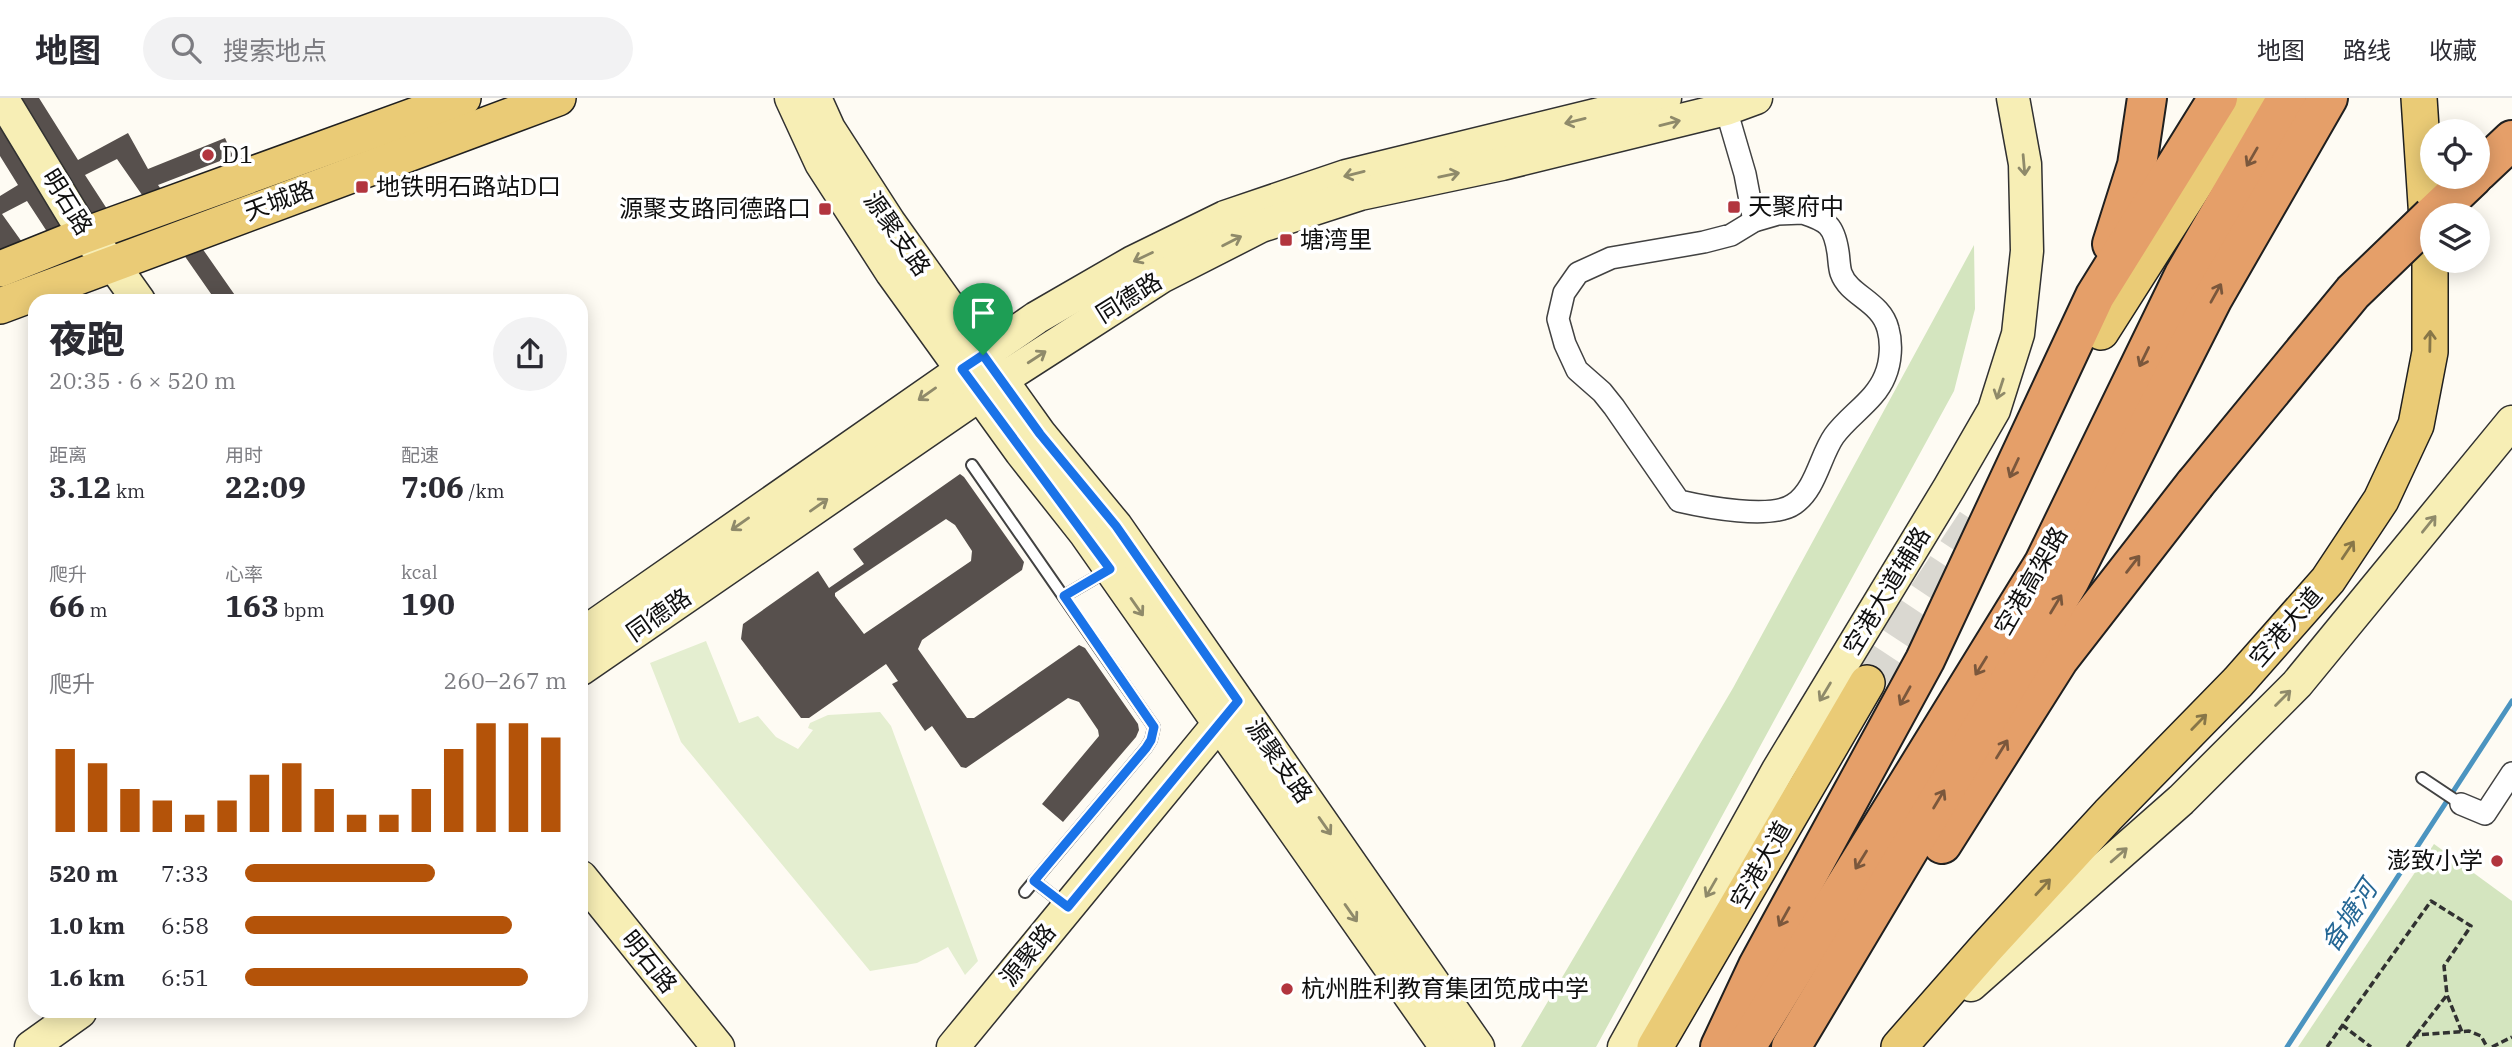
<!DOCTYPE html>
<html lang="zh">
<head>
<meta charset="utf-8">
<style>
  :root { --surface:#fff; --page:#f2f2f3; --text:#2b2b33; --muted:#7c7c81; --line:#e1e1e2; --accent:#b45309 }
  body { margin:0; font-family:"IBM Plex Serif","Noto Sans SC",serif; background:var(--page); color:var(--text); height:100vh; display:flex; flex-direction:column; font-size:26px; white-space:nowrap }
  * { box-sizing:border-box; margin:0 }
  p { font-size:23px; color:var(--muted) }
  .icon { flex:none; width:38px; height:38px; fill:none; stroke:currentColor; stroke-width:2; stroke-linecap:round; stroke-linejoin:round }
  .map { position:relative; flex:1; overflow:hidden }
  .side { position:absolute; left:28px; top:196px; width:560px; height:724px; display:flex; flex-direction:column; background:var(--surface); border-radius:21px; box-shadow:0 4px 18px #0003 }
  .side>* { flex:none }
  .controls { position:absolute; left:2420px; top:21px; display:grid; gap:14px }
  .controls a { display:grid; place-items:center; width:70px; height:70px; border-radius:50%; background:var(--surface); box-shadow:0 4px 18px #0003; font-size:35px }
  .pin { position:absolute; display:grid; place-items:center; width:60px; height:60px; color:#fff; margin:-72px -30px; border-radius:50% 50% 50% 0; rotate:-45deg; box-shadow:0 0 7px #0007 }
  .pin .icon { rotate:45deg }
  .round { display:grid; place-items:center; flex:none; width:74px; height:74px; border-radius:37px; background:var(--page) }
  .summary { display:flex; align-items:center; justify-content:space-between; height:119px; padding:0 21px }
  h1 { font-size:38px; font-weight:800; line-height:52px }
  .stats { display:grid; grid-template-columns:repeat(3,1fr); gap:10px; height:119px; padding:7px 21px }
  .stats div { display:grid; align-content:center }
  .stats b { font-size:30px; font-weight:800 }
  .stats small { font-size:19px; font-weight:400 }
  .stats p { font-size:19px }
  .chart { height:196px; padding:14px 21px }
  .chart p { display:flex; justify-content:space-between }
  .chart svg { width:100%; height:126px; margin-top:7px; stroke:var(--accent); stroke-width:6 }
  ul { padding:0 21px; list-style:none; font-size:23px }
  li { display:grid; grid-template-columns:112px 84px 1fr; align-items:center; height:52px }
  li i { height:18px; border-radius:9px; background:var(--accent) }
  header { display:flex; align-items:center; gap:42px; box-sizing:border-box; height:98px; padding:0 35px; background:var(--surface); border-bottom:2px solid var(--line) }
  header strong { font-size:33px }
  nav { display:flex; gap:38px; margin-inline-start:auto; font-size:24px }
  .search { width:490px; height:63px; background:var(--page); display:flex; align-items:center; gap:18px; box-sizing:border-box; padding:0 24px; border-radius:38px; color:var(--muted); font-size:26px }
  .map>svg:first-child { display:block }
</style>
</head>
<body>
<header>
<strong>地图</strong>
<div class="search"><svg class="icon" aria-label="search" viewBox="0 0 24 24"><circle cx="10" cy="10" r="6"/><path d="M15 15l6 6"/></svg>搜索地点</div>
<nav><a>地图</a><a>路线</a><a>收藏</a></nav>
</header>
<div class="map">
<svg width="2512" height="949" viewBox="0 0 2512 949">
  <rect width="100%" height="100%" fill="#fefbf3"/>
  <g fill="#d4e5bf">
    <path d="M1974,147L1975,211L1954,293L1596,949H1521L1733,590Z"/>
    <path d="M2434,746L2512,803V949H2298Z"/>
  </g>
  <path fill="#e4eed0" d="M706,543L739,625L758,618L776,639L798,651L813,632L808,630L810,625L828,617L880,614L891,628L978,863L965,877L948,849L917,865L870,873L681,644L650,565Z"/>
  <g fill="none" stroke-linecap="round" stroke-linejoin="round">
    <path stroke="#4b94c0" stroke-width="5" d="M2287,949L2512,603"/>
  </g>
  <g fill="#57504d" fill-rule="evenodd">
    <path d="M0,0H39L78,62L128,35L148,71L225,40L233,58L158,87L239,203H216L117,61L85,77L131,148L78,181L27,103L2,116L64,203H41L6,154L0,157V98L18,87L0,58Z"/>
    <path d="M960,376L964,379L1024,464L1022,472L922,542L918,551L967,620H974L1079,547L1085,550L1138,626L1139,632L1136,639L1063,724L1042,706L1099,638L1098,632L1079,604L1068,600L966,670L961,669L932,628L925,633L892,586L898,583L886,566L809,620H801L741,541L743,526L818,473L829,490L864,466L853,451ZM946,421L955,427L972,453L971,463L864,536L835,498V495Z"/>
  </g>
  <g fill="none" stroke-linecap="round" stroke-linejoin="round">
    <path stroke="#dad8d1" stroke-width="35" stroke-dasharray="35 18" stroke-linecap="butt" d="M1867,585L1980,415"/>
    <defs>
      <g id="lane">
        <path d="M972,367L1154,629L1151,642L1146,650L1025,794"/>
        <path d="M1064,498L1107,473"/>
        <path d="M2422,680L2461,706"/>
        <path d="M1034,783L1065,807"/>
      </g>
      <g id="street">
        <path d="M1726,11L1745,76L1754,123"/>
        <path d="M1803,115C1827,123 1834,127 1838,154C1839,160 1839,169 1841,175C1849,198 1881,203 1888,231C1892,245 1891,264 1885,278C1875,303 1850,316 1834,338C1820,358 1816,391 1794,406C1772,422 1705,409 1679,403L1614,309L1602,294L1577,272L1565,246L1558,221L1564,195L1578,175L1611,160L1704,144L1731,137L1754,123L1778,116Z"/>
        <path d="M2461,706L2485,716L2512,675"/>
      </g>
      <g id="secondary">
        <path d="M2,0L85,137L112,165L139,203"/>
        <path d="M791,0L821,65L892,175L1021,354L1085,435L1446,949"/>
        <path d="M815,0L829,31L889,124L1040,336L1116,428L1478,949"/>
        <path d="M581,537L1036,220L1133,164L1225,119L1346,78L1665,0"/>
        <path d="M581,571L1001,282L1161,179L1261,128L1360,96L1502,66L1726,11L1756,0"/>
        <path d="M581,779L718,949"/>
        <path d="M1971,887L2181,702L2297,586L2512,324"/>
        <path d="M31,949L80,914"/>
        <path d="M953,949L1230,612"/>
        <path d="M1624,949L1778,672L1949,390L1994,312L2018,236L2027,153L2025,66L2013,0"/>
      </g>
      <g id="primary">
        <path d="M0,171L85,137L463,0"/>
        <path d="M0,208L558,0"/>
        <path d="M2101,234L2250,0"/>
        <path d="M1655,949L1867,585"/>
        <path d="M1899,949L1986,850L2109,716L2238,584L2328,482L2381,402L2416,327L2430,254V167L2419,0"/>
      </g>
      <g id="highway">
        <path d="M2478,74L2512,42"/>
        <path d="M2433,117L2473,79"/>
        <path d="M2112,146L2137,67L2147,0"/>
        <path d="M1942,746L2059,561L2195,386"/>
        <path d="M1720,949L1758,868L1925,562L2095,198L2218,0"/>
        <path d="M1746,949L2044,465L2184,177L2287,0"/>
        <path d="M1791,949L2070,482L2213,200L2328,0"/>
      </g>
    </defs>
    <use href="#lane" stroke="#424242" stroke-width="14"/>
    <use href="#street" stroke="#424242" stroke-width="24"/>
    <use href="#secondary" stroke="#313131" stroke-width="35"/>
    <use href="#primary" stroke="#202020" stroke-width="38"/>
    <use href="#highway" stroke="#202020" stroke-width="42"/>
    <g stroke="#313131" stroke-width="3.5" stroke-dasharray="7 3.5" stroke-linecap="butt">
      <path d="M2342,927L2371,949"/>
      <path d="M2416,937L2447,897"/>
      <path d="M2492,949L2512,939"/>
    </g>
    <use href="#lane" stroke="#fff" stroke-width="10"/>
    <use href="#street" stroke="#fff" stroke-width="21"/>
    <use href="#secondary" stroke="#f7eeb5" stroke-width="32"/>
    <use href="#primary" stroke="#eacb76" stroke-width="35"/>
    <use href="#highway" stroke="#e59f69" stroke-width="38"/>
    <defs>
      <path id="highway-bridge" d="M2195,386L2353,194L2432,118"/>
    </defs>
    <use href="#highway-bridge" stroke="#202020" stroke-width="42" stroke-linecap="butt"/>
    <g stroke="#313131" stroke-width="3.5" stroke-dasharray="7 3.5" stroke-linecap="butt">
      <path d="M2327,949L2431,803L2471,828L2444,868L2447,897L2462,934"/>
      <path d="M2407,949L2416,937L2469,933L2481,938L2487,949"/>
    </g>
    <use href="#highway-bridge" stroke="#e59f69" stroke-width="38"/>
  </g>
  <defs><path id="oneway-shaft" d="M-6 0H5M1.5-3L5.5 0L1.5 3" fill="none" stroke-width="1.6" stroke-linecap="round" stroke-linejoin="round" transform="scale(1.75)"/></defs>
  <g stroke="#8f8a6a">
    <use href="#oneway-shaft" transform="translate(1575 23) rotate(166)"/>
    <use href="#oneway-shaft" transform="translate(1670 25) rotate(-14)"/>
    <use href="#oneway-shaft" transform="translate(2024 67) rotate(85)"/>
    <use href="#oneway-shaft" transform="translate(1354 76) rotate(166)"/>
    <use href="#oneway-shaft" transform="translate(1449 77) rotate(-12)"/>
    <use href="#oneway-shaft" transform="translate(1232 143) rotate(-27)"/>
    <use href="#oneway-shaft" transform="translate(1143 159) rotate(154)"/>
    <use href="#oneway-shaft" transform="translate(1037 259) rotate(-33)"/>
    <use href="#oneway-shaft" transform="translate(2000 291) rotate(108)"/>
    <use href="#oneway-shaft" transform="translate(927 296) rotate(145)"/>
    <use href="#oneway-shaft" transform="translate(819 407) rotate(-35)"/>
    <use href="#oneway-shaft" transform="translate(740 426) rotate(145)"/>
    <use href="#oneway-shaft" transform="translate(2429 426) rotate(-51)"/>
    <use href="#oneway-shaft" transform="translate(1137 509) rotate(55)"/>
    <use href="#oneway-shaft" transform="translate(1825 594) rotate(121)"/>
    <use href="#oneway-shaft" transform="translate(2283 600) rotate(-45)"/>
    <use href="#oneway-shaft" transform="translate(1325 728) rotate(55)"/>
    <use href="#oneway-shaft" transform="translate(2119 757) rotate(-41)"/>
    <use href="#oneway-shaft" transform="translate(1711 790) rotate(120)"/>
    <use href="#oneway-shaft" transform="translate(1351 815) rotate(55)"/>
  </g>
  <g stroke="#7a573c">
    <use href="#oneway-shaft" transform="translate(2252 59) rotate(120)"/>
    <use href="#oneway-shaft" transform="translate(2216 195) rotate(-61)"/>
    <use href="#oneway-shaft" transform="translate(2144 259) rotate(116)"/>
    <use href="#oneway-shaft" transform="translate(2014 370) rotate(115)"/>
    <use href="#oneway-shaft" transform="translate(2133 466) rotate(-52)"/>
    <use href="#oneway-shaft" transform="translate(2056 506) rotate(-59)"/>
    <use href="#oneway-shaft" transform="translate(1981 568) rotate(122)"/>
    <use href="#oneway-shaft" transform="translate(1905 598) rotate(119)"/>
    <use href="#oneway-shaft" transform="translate(2002 651) rotate(-58)"/>
    <use href="#oneway-shaft" transform="translate(1939 701) rotate(-59)"/>
    <use href="#oneway-shaft" transform="translate(1861 762) rotate(122)"/>
    <use href="#oneway-shaft" transform="translate(1784 819) rotate(119)"/>
  </g>
  <g stroke="#877648">
    <use href="#oneway-shaft" transform="translate(2430 243) rotate(-89)"/>
    <use href="#oneway-shaft" transform="translate(2348 452) rotate(-56)"/>
    <use href="#oneway-shaft" transform="translate(2199 624) rotate(-46)"/>
    <use href="#oneway-shaft" transform="translate(2043 789) rotate(-47)"/>
  </g>
  <g fill="none" stroke-linecap="round" stroke-linejoin="round">
    <defs>
      <path id="route" d="M983,257L1040,336L1116,428L1238,603L1068,809L1034,783L1146,650L1151,642L1154,629L1064,498L1110,471L962,271Z"/>
    </defs>
    <use href="#route" stroke="#fff" stroke-width="14"/>
    <use href="#route" stroke="#1a73e8" stroke-width="9"/>
  </g>
  <g fill="#b2353e" stroke="#fff" stroke-width="2.5">
    <circle cx="208" cy="57" r="7"/>
    <rect x="355" y="82" width="14" height="14" rx="3.5"/>
    <rect x="1727" y="102" width="14" height="14" rx="3.5"/>
    <rect x="818" y="104" width="14" height="14" rx="3.5"/>
    <rect x="1279" y="135" width="14" height="14" rx="3.5"/>
    <circle cx="2497" cy="763" r="7"/>
    <circle cx="1287" cy="891" r="7"/>
  </g>
  <g text-anchor="middle" stroke-width="7" stroke-linejoin="round" paint-order="stroke">
    <g font-size="24" fill="#0f0f0f" stroke="#fff" text-anchor="start">
      <text x="222" y="65">D1</text>
      <text x="376" y="97">地铁明石路站D口</text>
      <text x="1748" y="117">天聚府中</text>
      <text x="811" y="119" text-anchor="end">源聚支路同德路口</text>
      <text x="1300" y="150">塘湾里</text>
      <text x="2483" y="771" text-anchor="end">澎致小学</text>
      <text x="1301" y="899">杭州胜利教育集团笕成中学</text>
    </g>
    <g font-size="24" fill="#0f0f0f" stroke="#fff">
      <text transform="translate(279 103) rotate(-20)" y="8">天城路</text>
      <text transform="translate(67 104) rotate(58)" y="8">明石路</text>
      <text transform="translate(897 136) rotate(55)" y="8">源聚支路</text>
      <text transform="translate(1129 200) rotate(-32)" y="8">同德路</text>
      <text transform="translate(2031 483) rotate(-60)" y="8">空港高架路</text>
      <text transform="translate(1887 493) rotate(-59)" y="8">空港大道辅路</text>
      <text transform="translate(659 517) rotate(-35)" y="8">同德路</text>
      <text transform="translate(2286 529) rotate(-49)" y="8">空港大道</text>
      <text transform="translate(1279 663) rotate(55)" y="8">源聚支路</text>
      <text transform="translate(1761 767) rotate(-60)" y="8">空港大道</text>
      <text transform="translate(1028 857) rotate(-51)" y="8">源聚路</text>
      <text transform="translate(649 864) rotate(51)" y="8">明石路</text>
    </g>
    <g font-size="26" font-style="italic" fill="#256795" stroke="#fff">
      <text transform="translate(2349 818) rotate(-57)" y="9">备塘河</text>
    </g>
  </g>
</svg>
<div class="controls">
<a><svg class="icon" aria-label="locate" viewBox="0 0 24 24"><circle cx="12" cy="12" r="6"/><path d="M12 2v4M12 18v4M2 12h4M18 12h4"/></svg></a>
<a><svg class="icon" aria-label="layers" viewBox="0 0 24 24"><path d="M12 4l9 5-9 5-9-5zM3 14l9 5 9-5"/></svg></a>
</div>
<div class="pin" style="left:983px;top:257px;background:#1e9e55"><svg class="icon" aria-label="arrive" viewBox="0 0 24 24"><path d="M6 21V4h12l-3 4 3 4H6"/></svg></div>
<section class="side">
<div class="summary"><div><h1>夜跑</h1><p>20:35 · 6 × 520 m</p></div><a class="round"><svg class="icon" aria-label="share" viewBox="0 0 24 24"><path d="M12 15V3M7 8l5-5 5 5M5 13v7h14v-7"/></svg></a></div>
<div class="stats">
<div><p>距离</p><b>3.12<small> km</small></b></div>
<div><p>用时</p><b>22:09</b></div>
<div><p>配速</p><b>7:06<small> /km</small></b></div>
</div>
<div class="stats">
<div><p>爬升</p><b>66<small> m</small></b></div>
<div><p>心率</p><b>163<small> bpm</small></b></div>
<div><p>kcal</p><b>190</b></div>
</div>
<div class="chart"><p><span>爬升</span>260–267 m</p>
<svg viewBox="0 0 160 44" preserveAspectRatio="none"><path d="M5 44V15M15 44V20M25 44V29M35 44V33M45 44V38M55 44V33M65 44V24M75 44V20M85 44V29M95 44V38M105 44V38M115 44V29M125 44V15M135 44V6M145 44V6M155 44V11"/></svg>
</div>
<ul>
<li><b>520 m</b>7:33<i style="width:59%"></i></li>
<li><b>1.0 km</b>6:58<i style="width:83%"></i></li>
<li><b>1.6 km</b>6:51<i style="width:88%"></i></li>
</ul>
</section>
</div>
</body>
</html>
